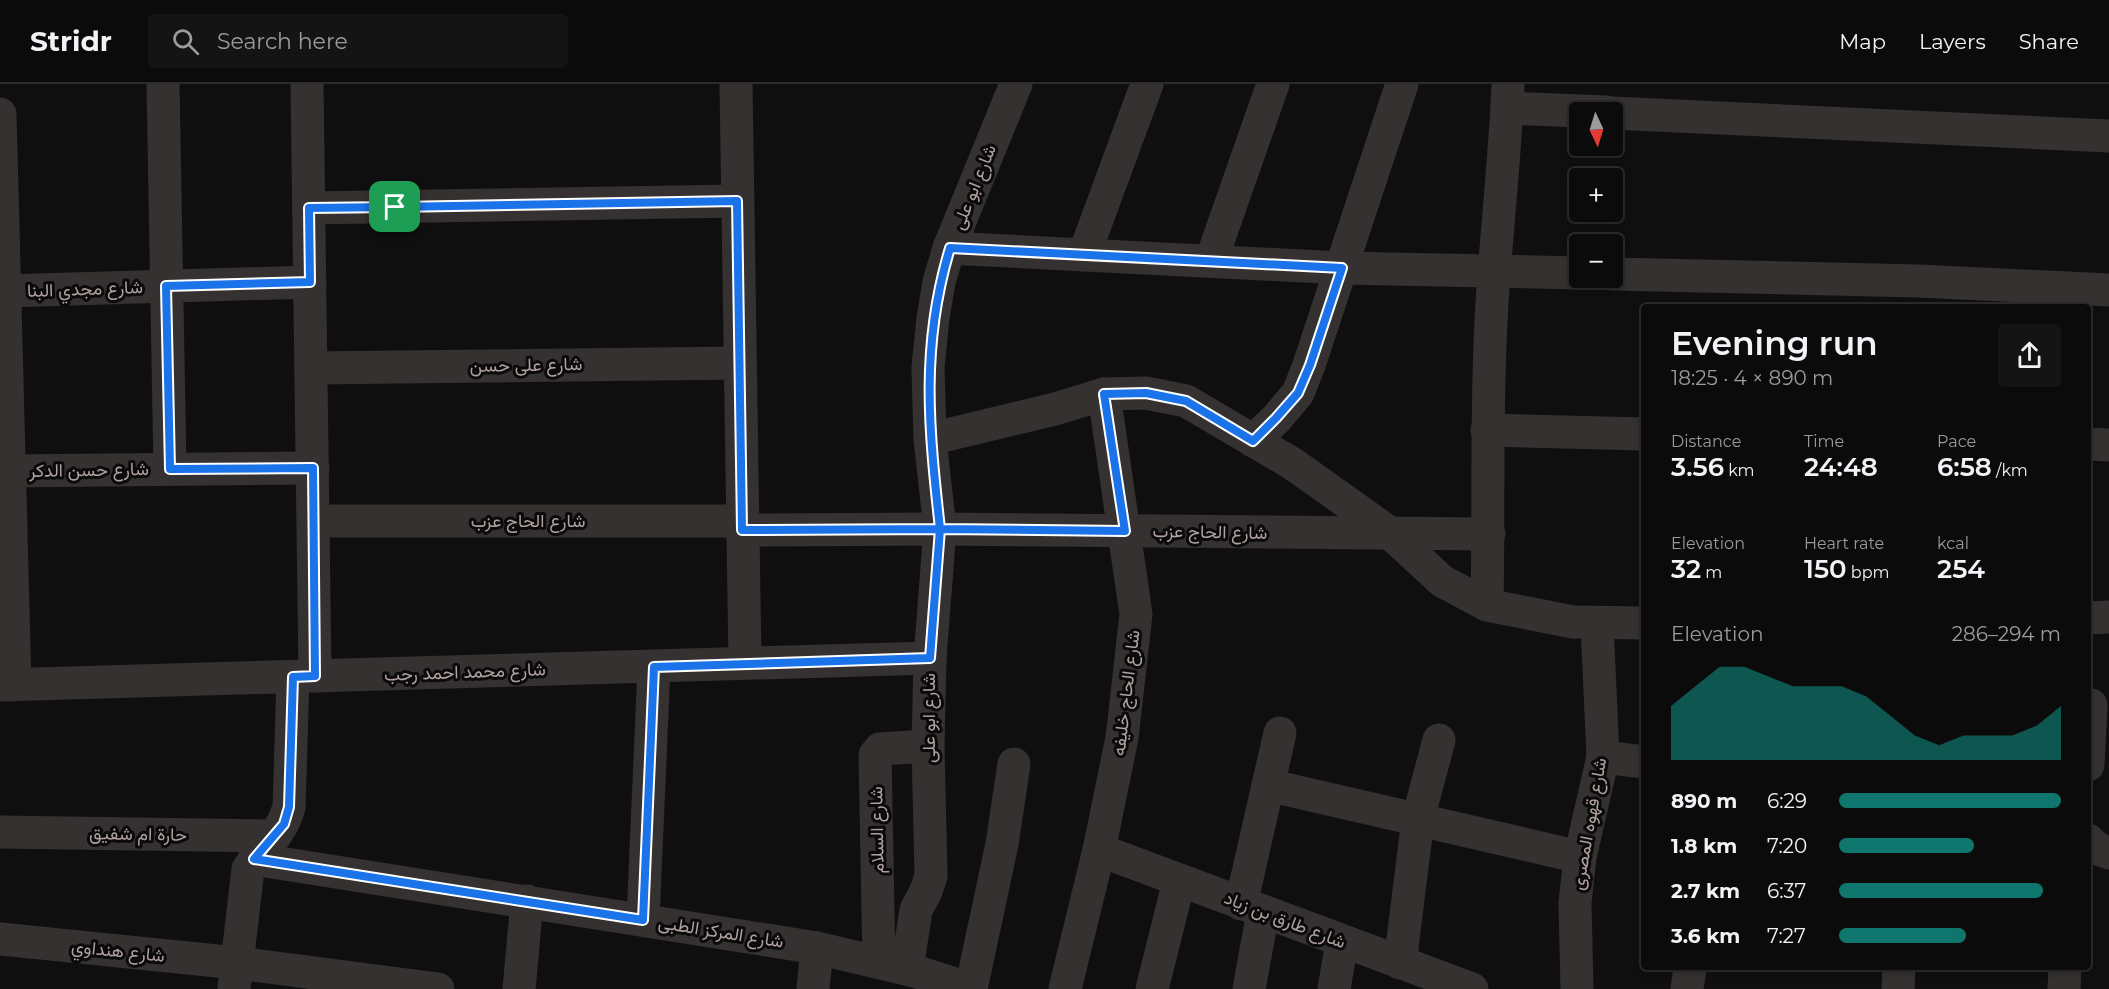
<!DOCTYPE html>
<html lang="en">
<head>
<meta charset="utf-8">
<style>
  :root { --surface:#0c0b0b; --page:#151414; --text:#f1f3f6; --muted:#9a9b9d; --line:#2c2b2c; --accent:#0f766e }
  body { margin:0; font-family:Montserrat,Vazirmatn,sans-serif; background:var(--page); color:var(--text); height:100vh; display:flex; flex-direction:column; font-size:22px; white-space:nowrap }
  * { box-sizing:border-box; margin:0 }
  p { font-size:20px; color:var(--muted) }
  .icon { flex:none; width:33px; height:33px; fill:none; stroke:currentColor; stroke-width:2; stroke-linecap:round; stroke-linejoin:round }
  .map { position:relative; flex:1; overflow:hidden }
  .drawer { position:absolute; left:1641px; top:220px; width:450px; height:666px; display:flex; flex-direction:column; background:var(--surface); border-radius:6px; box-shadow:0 3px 9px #0003,0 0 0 2px var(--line) }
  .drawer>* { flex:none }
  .needle { width:39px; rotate:176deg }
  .buttons { position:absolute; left:1569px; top:18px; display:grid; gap:12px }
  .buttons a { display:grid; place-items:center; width:54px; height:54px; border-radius:6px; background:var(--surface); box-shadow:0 3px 9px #0003,0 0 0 2px var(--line); font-size:30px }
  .pin { position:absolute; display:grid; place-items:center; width:51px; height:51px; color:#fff; margin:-26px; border-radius:12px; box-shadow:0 3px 9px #0006 }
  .round { display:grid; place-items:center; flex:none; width:63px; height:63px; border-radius:6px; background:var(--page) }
  .summary { display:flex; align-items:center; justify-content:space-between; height:102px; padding:0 30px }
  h1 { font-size:33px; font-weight:600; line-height:45px }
  .stats { display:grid; grid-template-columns:repeat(3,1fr); gap:9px; height:102px; padding:6px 30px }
  .stats div { display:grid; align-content:center }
  .stats b { font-size:26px; font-weight:600 }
  .stats small { font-size:16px; font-weight:400 }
  .stats p { font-size:16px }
  .chart { height:168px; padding:12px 30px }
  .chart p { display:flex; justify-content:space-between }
  .chart svg { width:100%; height:108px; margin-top:6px; fill:var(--accent); opacity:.7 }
  ul { padding:0 30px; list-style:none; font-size:20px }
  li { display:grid; grid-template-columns:96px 72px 1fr; align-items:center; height:45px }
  li i { height:15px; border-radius:8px; background:var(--accent) }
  header { display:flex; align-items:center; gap:36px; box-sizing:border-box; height:84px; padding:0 30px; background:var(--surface); border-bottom:2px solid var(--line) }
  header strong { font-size:28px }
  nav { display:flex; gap:33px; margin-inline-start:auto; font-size:21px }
  .search { width:420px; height:54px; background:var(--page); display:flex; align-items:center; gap:15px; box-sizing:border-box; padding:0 21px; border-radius:6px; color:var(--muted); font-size:22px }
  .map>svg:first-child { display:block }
</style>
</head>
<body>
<header>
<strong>Stridr</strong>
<div class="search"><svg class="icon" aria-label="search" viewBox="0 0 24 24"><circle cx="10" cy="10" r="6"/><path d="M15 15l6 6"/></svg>Search here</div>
<nav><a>Map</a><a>Layers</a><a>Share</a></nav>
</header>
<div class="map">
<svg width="2109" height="905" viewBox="0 0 2109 905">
  <rect width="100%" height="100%" fill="#100f0f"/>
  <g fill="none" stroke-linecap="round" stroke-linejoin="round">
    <g stroke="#353130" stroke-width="33">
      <path d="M163,0L170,385"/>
      <path d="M307,0L315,592"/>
      <path d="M736,0L745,579"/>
      <path d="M1507,24L1606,28"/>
      <path d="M1612,29L2109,52"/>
      <path d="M0,30L15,601"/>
      <path d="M309,124L737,117"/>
      <path d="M949,164L1342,184L1580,189"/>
      <path d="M1084,171L1147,0"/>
      <path d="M1211,177L1273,0"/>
      <path d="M1612,190L1919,197L2109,206"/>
      <path d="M4,207L310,198"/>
      <path d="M311,284L740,279"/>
      <path d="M1487,346L1644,350"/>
      <path d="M930,355L1055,325L1104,310L1146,309L1186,317L1293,380L1390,449L1442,497L1487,521L1573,538L1644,539"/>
      <path d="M1253,357L1276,335L1298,309L1309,281L1402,0"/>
      <path d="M2088,360L2109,361"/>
      <path d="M9,387L313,384"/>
      <path d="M313,437H742"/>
      <path d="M743,446L940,445L1489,450"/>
      <path d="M1487,521C1489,426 1486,332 1491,237C1495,158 1505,79 1508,0"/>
      <path d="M2088,534L2109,533"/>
      <path d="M0,601L930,574"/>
      <path d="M1603,673L1644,678"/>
      <path d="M2088,681L2091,621"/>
      <path d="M1268,701L1580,773"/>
      <path d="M0,748L275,752"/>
      <path d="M2088,756L2098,765L2109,769"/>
      <path d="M1099,766L1472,905"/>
      <path d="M254,775L817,864L914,887L971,905"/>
      <path d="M1241,820L1280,649"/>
      <path d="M643,836L654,583"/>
      <path d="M0,855L237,879L438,905"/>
      <path d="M879,878L875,671L880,665L928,662"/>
      <path d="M1400,879L1418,735L1439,656"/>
      <path d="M907,885L916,826L926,807L931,792L928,662L930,574L940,445L930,355L928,283L933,234L939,198L949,164L1016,0"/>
      <path d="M234,905L248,785C263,762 281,752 289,723L293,593"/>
      <path d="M519,905L527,817"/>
      <path d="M813,905L817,864"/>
      <path d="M971,905L1002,760L1014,680"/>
      <path d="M1065,905L1099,766L1122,654L1136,530L1104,310"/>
      <path d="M1152,905L1179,797"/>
      <path d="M1249,905L1263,828"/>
      <path d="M1334,905L1342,858"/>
      <path d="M1577,905L1575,819L1580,773L1603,673L1597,539"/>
      <path d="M1687,905L1690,884"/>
      <path d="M1898,905L1899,884"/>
      <path d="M2064,905L2065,884"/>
    </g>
  </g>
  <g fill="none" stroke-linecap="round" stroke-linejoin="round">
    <defs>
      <path id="route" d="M395,123L309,124L310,198L166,202L170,385L313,384L315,592L293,593L289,723L284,740L254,775L643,836L654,583L930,574L940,445L1125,447L1104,310L1146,309L1186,317L1253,357L1276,334L1298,309L1310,281L1342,184L950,164C920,263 929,345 940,445L742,446L737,117L395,123"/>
    </defs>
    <use href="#route" stroke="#fff" stroke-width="12"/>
    <use href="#route" stroke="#1a73e8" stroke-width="8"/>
  </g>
  <g text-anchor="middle" stroke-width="6" stroke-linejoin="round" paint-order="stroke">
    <g font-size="18" fill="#b1a0a0" stroke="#0b0a0a">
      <text transform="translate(974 103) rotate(-68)" y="6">شارع ابو على</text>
      <text transform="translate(85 205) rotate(-2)" y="6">شارع مجدي البنا</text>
      <text transform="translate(526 281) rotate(-1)" y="6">شارع على حسن</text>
      <text transform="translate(89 386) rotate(-1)" y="6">شارع حسن الدكر</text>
      <text x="528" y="443">شارع الحاج عزب</text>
      <text transform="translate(1210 448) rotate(1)" y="6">شارع الحاج عزب</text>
      <text transform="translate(465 588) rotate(-2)" y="6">شارع محمد احمد رجب</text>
      <text transform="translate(1126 609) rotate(-83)" y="6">شارع الحاج خليفه</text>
      <text transform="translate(929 634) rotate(-90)" y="6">شارع ابو على</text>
      <text transform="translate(1589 740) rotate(-80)" y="6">شارع قهوه المصرى</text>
      <text transform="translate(877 746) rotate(-91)" y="6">شارع السلام</text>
      <text transform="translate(138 750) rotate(1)" y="6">حارة ام شفيق</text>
      <text transform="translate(1285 836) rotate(21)" y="6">شارع طارق بن زياد</text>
      <text transform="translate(721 848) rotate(9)" y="6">شارع المركز الطبى</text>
      <text transform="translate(118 867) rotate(6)" y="6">شارع هنداوي</text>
    </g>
  </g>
</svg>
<div class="buttons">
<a><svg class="needle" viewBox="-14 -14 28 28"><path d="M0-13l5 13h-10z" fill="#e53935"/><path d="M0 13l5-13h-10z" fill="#9a9b9d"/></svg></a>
<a>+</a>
<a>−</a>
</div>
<div class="pin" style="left:395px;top:123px;background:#1e9e55"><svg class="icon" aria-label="arrive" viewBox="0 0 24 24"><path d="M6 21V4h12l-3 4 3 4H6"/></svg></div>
<section class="drawer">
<div class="summary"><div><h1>Evening run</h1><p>18:25 · 4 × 890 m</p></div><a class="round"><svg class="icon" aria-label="share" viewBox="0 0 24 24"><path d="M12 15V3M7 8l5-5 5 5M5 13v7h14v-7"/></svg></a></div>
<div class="stats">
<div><p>Distance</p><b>3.56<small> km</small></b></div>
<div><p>Time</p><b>24:48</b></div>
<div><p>Pace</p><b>6:58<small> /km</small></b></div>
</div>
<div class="stats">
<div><p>Elevation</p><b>32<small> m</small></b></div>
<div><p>Heart rate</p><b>150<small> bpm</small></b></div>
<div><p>kcal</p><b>254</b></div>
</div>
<div class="chart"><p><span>Elevation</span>286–294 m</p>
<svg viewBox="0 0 160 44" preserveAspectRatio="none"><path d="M0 44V22L10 14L20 6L30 6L40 10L50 14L60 14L70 14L80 18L90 26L100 34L110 38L120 34L130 34L140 34L150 30L160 22V44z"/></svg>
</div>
<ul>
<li><b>890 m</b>6:29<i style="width:100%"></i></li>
<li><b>1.8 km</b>7:20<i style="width:61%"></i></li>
<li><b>2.7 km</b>6:37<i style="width:92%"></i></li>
<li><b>3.6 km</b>7:27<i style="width:57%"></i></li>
</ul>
</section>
</div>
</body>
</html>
